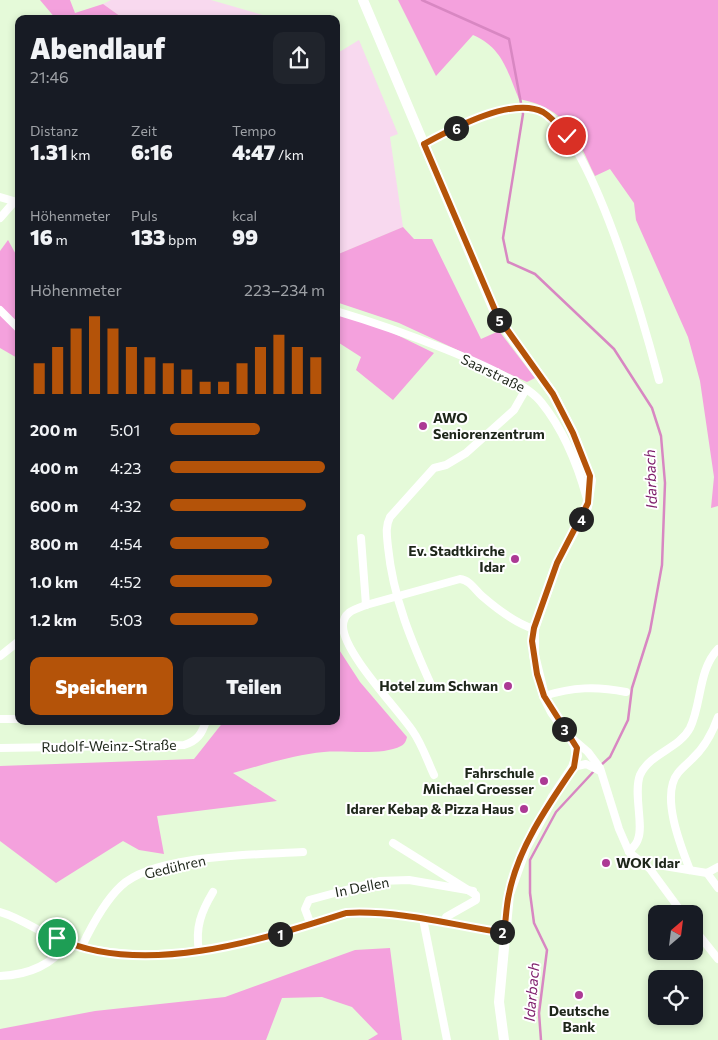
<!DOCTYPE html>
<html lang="de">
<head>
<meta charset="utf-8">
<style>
  :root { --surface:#171b24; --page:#20242c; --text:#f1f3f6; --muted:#9ea1a6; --accent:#b45309 }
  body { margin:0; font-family:Commissioner,sans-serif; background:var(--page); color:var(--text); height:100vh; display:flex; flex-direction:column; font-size:19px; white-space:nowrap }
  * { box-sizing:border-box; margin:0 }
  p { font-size:16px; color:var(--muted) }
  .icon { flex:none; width:28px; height:28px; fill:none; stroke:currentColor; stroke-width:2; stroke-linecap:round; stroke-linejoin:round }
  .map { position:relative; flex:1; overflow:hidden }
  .details { position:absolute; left:15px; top:15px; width:325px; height:710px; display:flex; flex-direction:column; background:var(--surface); border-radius:10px; box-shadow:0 2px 8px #0003 }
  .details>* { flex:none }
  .needle { width:32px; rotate:28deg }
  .fabs { position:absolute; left:648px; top:905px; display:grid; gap:10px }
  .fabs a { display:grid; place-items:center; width:55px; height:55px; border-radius:10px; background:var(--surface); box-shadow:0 2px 8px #0003; font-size:25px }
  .pin { position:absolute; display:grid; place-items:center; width:42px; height:42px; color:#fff; margin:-21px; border:2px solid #fff; border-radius:50%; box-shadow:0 1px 5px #0007 }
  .km { position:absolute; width:25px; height:25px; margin:-12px; border-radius:50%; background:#222; color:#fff; font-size:14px; line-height:25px; text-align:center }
  .round { display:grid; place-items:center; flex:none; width:52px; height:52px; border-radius:10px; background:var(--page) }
  .headline { display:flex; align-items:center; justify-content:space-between; height:85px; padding:0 15px }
  h1 { font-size:28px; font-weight:800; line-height:38px }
  .stats { display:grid; grid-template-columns:repeat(3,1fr); gap:8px; height:85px; padding:5px 15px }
  .stats div { display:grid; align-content:center }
  .stats b { font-size:21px; font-weight:800 }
  .stats small { font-size:14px; font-weight:400 }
  .stats p { font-size:14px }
  .chart { height:140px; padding:10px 15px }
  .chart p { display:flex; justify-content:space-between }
  .chart svg { width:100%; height:90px; margin-top:5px; stroke:var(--accent); stroke-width:6 }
  .primary-button { display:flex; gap:10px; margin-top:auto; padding:10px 15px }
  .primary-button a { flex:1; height:58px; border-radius:10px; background:var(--accent); color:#fff; font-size:20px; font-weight:800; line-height:58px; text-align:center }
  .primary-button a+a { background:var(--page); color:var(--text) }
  ul { padding:0 15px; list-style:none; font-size:16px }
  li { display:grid; grid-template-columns:80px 60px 1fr; align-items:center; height:38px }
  li i { height:12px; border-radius:6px; background:var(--accent) }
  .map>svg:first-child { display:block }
</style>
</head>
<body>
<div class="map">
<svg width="718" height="1040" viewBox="0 0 718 1040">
  <rect width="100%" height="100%" fill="#e5fad9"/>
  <g fill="#f8d9ef">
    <path d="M111,0H211L277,19H124L103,4Z"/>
    <path d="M359,40L398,134L390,137L403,227L336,255V54Z"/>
  </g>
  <g fill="#f4a1dd">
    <path d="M40,0H70L75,13L103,4L124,19H56Z"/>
    <path d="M398,0H718V506L711,508L714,477L700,381L688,337L636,220L634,203L610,169L595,176C576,136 567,108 519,99C507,71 503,48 473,35L436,76Z"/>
    <path d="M403,227L414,239H432L481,339L499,331L535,378L527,382L399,323L336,302V255Z"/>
    <path d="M8,240L19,260V359L0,348V251Z"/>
    <path d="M336,314L389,331L434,353L393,400L356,370L361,357L336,341Z"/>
    <path d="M336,645L360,682L407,737C406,741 405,744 401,746C382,756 345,750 324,752C292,755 263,765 233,773L277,801L157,816L164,854L139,850L123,841L56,883L0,841V766L194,759L224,721H336Z"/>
    <path d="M390,948L402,1040H368L378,1034L352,1007L322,997L282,998L266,1040H0V1029L95,1011L225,997L355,950Z"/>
  </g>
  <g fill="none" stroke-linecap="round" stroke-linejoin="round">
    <g stroke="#d887c2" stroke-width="2.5">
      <path d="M422,0L509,39L523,114L503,238L508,262L535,274L614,349L652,408L661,436L665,483L662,565L650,631L632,688L628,720L610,757L601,765"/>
      <path d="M541,1040L539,1013L547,950L534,923L530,893V860L556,812L595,770"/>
    </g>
    <g stroke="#fff" stroke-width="8">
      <path d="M424,144C453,129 509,97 542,112C592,134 645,327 659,380"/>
      <path d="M0,197L17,202"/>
      <path d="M0,218L14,202"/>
      <path d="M0,310L19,329"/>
      <path d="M336,311C380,324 516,370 541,402C563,429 578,466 587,499"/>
      <path d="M361,538L366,605"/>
      <path d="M0,656L19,641"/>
      <path d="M433,689C412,643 393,598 388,547C387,536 385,527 390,517L434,468L446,465L466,453L514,410L526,389"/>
      <path d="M544,696C573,687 596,686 626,692"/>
      <path d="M0,719H19"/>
      <path d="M574,740L588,752L600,768L619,829L629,852L650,869L683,914"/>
      <path d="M0,748L184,745C197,741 202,734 206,721"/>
      <path d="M573,767L586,764L600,771"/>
      <path d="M434,775C427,760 422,744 412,730C396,707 343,652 343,626C343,612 355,609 366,605L460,579C470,580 475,590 482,596C497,609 515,623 534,629"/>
      <path d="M393,843L476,895V900L446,917L445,923"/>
      <path d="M629,852C632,848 637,844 638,839C644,825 633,793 640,775C650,753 679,749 690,728C702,703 698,670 718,649"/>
      <path d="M658,865L707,873L718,867"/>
      <path d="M690,870C681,847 660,795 678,773C682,768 687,764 692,759C705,747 712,734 718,717"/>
      <path d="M707,873L718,888"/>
      <path d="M0,912C25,919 45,937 70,944C166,970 254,942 346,913C398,910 452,925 504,933"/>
      <path d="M423,919L447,1040"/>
      <path d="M311,925L305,909L309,900L379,881L409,880L473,891"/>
      <path d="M694,929L718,959"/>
      <path d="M82,946C92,925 104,902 121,886C155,854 257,855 303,852"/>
      <path d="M199,951C195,928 201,912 213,892"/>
      <path d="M0,976C28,975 51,966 68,943"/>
    </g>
    <path stroke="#fff" stroke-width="10" d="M363,0L497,317L553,394L573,433L591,480L587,507L557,563L534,629V655L544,696L552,712L575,744L577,756L573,767L553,797L526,847L509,894L499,1002L504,1040"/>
  </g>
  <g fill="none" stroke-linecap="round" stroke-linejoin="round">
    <defs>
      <path id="route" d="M57,938C143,978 261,940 346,913C398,910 453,925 504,933C506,920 506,907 509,894C518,848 548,805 574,767L577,748L544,696L537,674L532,641L534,628L557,563L588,503L590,476L573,433L553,394L498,317L424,144C452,129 512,96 543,112C553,118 560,128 567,136"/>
    </defs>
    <use href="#route" stroke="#fff" stroke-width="10"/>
    <use href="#route" stroke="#b45309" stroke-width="6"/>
  </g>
  <g fill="#ac3994" stroke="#fff" stroke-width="2">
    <circle cx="423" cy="426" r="5"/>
    <circle cx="515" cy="559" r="5"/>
    <circle cx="508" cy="686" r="5"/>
    <circle cx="544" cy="781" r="5"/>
    <circle cx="524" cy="809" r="5"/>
    <circle cx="606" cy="863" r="5"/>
    <circle cx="579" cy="995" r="5"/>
  </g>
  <g text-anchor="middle" stroke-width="4" stroke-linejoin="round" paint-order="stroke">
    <g font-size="14" fill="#1e261a" stroke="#fff">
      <text transform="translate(493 373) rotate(26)" y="5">Saarstraße</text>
      <text transform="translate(109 746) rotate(-1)" y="5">Rudolf-Weinz-Straße</text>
      <text transform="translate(175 867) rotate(-13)" y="5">Gedühren</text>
      <text transform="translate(362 887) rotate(-11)" y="5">In Dellen</text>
    </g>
    <g font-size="14" font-weight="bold" fill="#1e261a" stroke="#fff" text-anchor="end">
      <text x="433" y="423" text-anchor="start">AWO<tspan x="433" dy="16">Seniorenzentrum</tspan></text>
      <text x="505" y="556">Ev. Stadtkirche<tspan x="505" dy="16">Idar</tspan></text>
      <text x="498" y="691">Hotel zum Schwan</text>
      <text x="534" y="778">Fahrschule<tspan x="534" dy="16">Michael Groesser</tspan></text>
      <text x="514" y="814">Idarer Kebap &amp; Pizza Haus</text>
      <text x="616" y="868" text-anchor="start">WOK Idar</text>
      <text x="579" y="1016" text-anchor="middle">Deutsche<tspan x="579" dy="16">Bank</tspan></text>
    </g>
    <g font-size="15" font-style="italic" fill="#7f206c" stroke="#fff">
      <text transform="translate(651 479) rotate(-92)" y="5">Idarbach</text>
      <text transform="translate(532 992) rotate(-85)" y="5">Idarbach</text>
    </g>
  </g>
</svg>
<div class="fabs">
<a><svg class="needle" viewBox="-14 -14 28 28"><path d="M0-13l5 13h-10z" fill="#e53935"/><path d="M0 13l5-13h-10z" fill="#9ea1a6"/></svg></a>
<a><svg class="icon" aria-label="locate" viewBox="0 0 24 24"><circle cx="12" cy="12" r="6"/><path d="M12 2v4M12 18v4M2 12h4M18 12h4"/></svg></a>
</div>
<div class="pin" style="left:57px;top:938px;background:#1e9e55"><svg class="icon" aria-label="arrive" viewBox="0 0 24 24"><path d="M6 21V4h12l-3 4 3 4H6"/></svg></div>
<div class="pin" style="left:567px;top:136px;background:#d93025"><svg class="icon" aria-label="check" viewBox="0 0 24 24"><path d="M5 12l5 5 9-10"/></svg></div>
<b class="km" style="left:280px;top:934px">1</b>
<b class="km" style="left:502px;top:932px">2</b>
<b class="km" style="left:564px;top:729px">3</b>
<b class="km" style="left:581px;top:519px">4</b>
<b class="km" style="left:499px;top:320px">5</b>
<b class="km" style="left:456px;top:128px">6</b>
<section class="details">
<div class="headline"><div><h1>Abendlauf</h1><p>21:46</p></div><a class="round"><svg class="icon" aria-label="share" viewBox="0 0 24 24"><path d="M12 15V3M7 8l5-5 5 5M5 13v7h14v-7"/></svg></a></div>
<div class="stats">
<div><p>Distanz</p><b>1.31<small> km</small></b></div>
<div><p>Zeit</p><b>6:16</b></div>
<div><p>Tempo</p><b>4:47<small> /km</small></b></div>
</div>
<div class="stats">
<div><p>Höhenmeter</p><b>16<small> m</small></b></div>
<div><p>Puls</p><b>133<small> bpm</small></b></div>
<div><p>kcal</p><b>99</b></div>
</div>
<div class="chart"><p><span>Höhenmeter</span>223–234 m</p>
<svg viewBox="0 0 160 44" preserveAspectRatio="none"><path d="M5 44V29M15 44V21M25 44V12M35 44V6M45 44V12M55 44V21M65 44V26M75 44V29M85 44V32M95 44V38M105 44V38M115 44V29M125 44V21M135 44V15M145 44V21M155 44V26"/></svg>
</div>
<ul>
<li><b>200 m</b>5:01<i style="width:58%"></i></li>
<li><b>400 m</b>4:23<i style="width:100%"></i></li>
<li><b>600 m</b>4:32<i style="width:88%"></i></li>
<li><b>800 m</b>4:54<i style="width:64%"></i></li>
<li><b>1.0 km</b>4:52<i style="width:66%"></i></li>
<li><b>1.2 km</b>5:03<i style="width:57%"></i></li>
</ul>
<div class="primary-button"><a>Speichern</a><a>Teilen</a></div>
</section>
</div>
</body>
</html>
